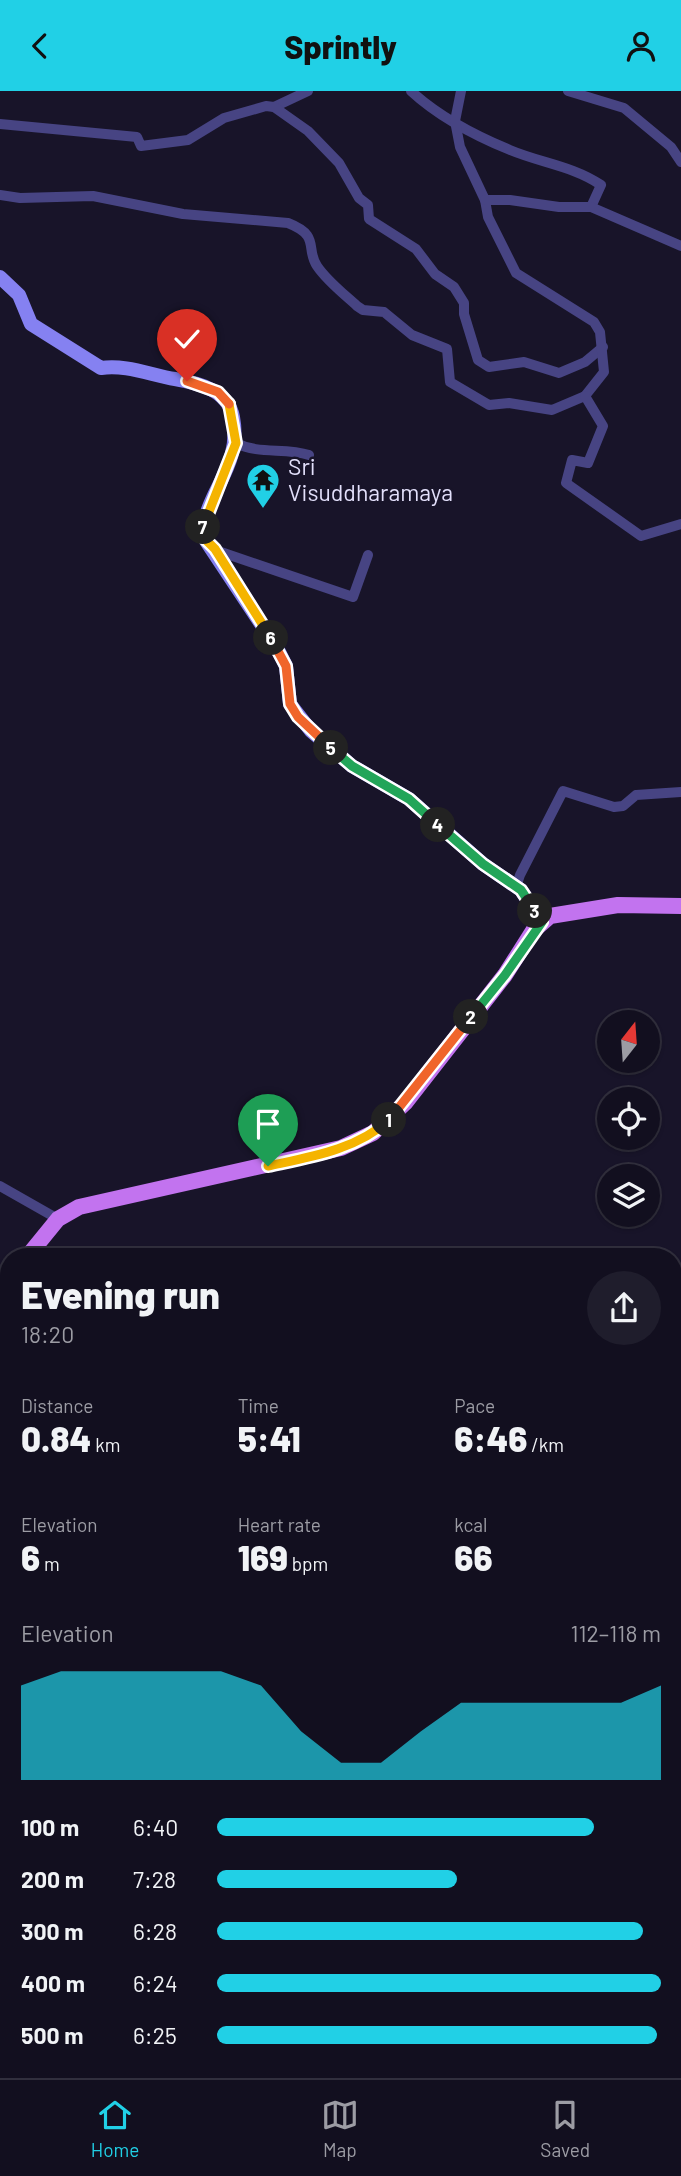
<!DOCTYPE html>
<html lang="en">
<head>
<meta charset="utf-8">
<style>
  :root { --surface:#120f1f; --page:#1f1d2c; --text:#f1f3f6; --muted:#9c9ca4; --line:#312f3d; --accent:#21d0e6 }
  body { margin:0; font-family:Barlow,sans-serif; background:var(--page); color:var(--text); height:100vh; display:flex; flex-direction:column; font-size:26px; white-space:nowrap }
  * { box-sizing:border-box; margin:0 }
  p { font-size:23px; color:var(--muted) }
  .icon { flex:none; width:38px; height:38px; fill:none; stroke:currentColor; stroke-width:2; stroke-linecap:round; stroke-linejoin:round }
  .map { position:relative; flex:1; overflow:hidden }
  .drawer { position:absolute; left:0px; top:1157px; width:682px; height:831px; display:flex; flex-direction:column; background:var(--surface); border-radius:28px 28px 0 0; box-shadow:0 2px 5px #0004,0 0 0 2px var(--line) }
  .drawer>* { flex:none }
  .needle { width:46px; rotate:17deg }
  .tools { position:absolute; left:597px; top:919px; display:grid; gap:14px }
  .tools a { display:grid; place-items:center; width:63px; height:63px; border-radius:50%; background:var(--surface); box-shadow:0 2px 5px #0004,0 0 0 2px var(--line); font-size:35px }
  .pin { position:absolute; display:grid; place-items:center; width:60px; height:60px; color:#fff; margin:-72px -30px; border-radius:50% 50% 50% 0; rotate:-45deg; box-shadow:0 0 7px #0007 }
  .pin .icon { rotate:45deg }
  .km { position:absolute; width:35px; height:35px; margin:-18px; border-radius:50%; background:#222; color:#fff; font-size:19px; line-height:35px; text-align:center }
  .round { display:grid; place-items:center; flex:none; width:74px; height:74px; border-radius:37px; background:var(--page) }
  .overview { display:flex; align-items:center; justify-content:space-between; height:119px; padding:0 21px }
  h1 { font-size:38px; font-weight:800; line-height:52px }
  .stats { display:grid; grid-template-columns:repeat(3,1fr); gap:10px; height:119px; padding:7px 21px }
  .stats div { display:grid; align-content:center }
  .stats b { font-size:35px; font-weight:800 }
  .stats small { font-size:19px; font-weight:400 }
  .stats p { font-size:19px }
  .chart { height:196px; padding:14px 21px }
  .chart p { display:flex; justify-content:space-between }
  .chart svg { width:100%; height:126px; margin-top:7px; fill:var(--accent); opacity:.7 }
  ul { padding:0 21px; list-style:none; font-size:23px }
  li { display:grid; grid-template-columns:112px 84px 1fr; align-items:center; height:52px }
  li i { height:18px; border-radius:9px; background:var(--accent) }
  header { display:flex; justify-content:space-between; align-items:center; height:91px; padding:0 21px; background:var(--accent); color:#111; font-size:32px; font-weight:800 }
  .menu { display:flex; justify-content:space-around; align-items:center; height:98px; border-top:2px solid var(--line); background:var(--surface); font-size:19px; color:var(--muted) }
  .menu a { display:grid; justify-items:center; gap:4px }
  .menu .active { color:var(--accent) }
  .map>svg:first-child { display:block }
</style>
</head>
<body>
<header><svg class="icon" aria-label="back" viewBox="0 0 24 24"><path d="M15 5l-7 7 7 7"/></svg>Sprintly<svg class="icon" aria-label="person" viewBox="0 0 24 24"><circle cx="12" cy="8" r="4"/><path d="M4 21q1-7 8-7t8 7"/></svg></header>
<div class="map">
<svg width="681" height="1987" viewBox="0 0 681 1987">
  <rect width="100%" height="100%" fill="#181429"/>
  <g fill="#183232">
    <path d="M681,1538V1783L674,1791V1543Z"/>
    <path d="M9,1565V1900L5,1882L0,1874V1566Z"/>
  </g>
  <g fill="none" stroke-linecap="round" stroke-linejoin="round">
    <g stroke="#182d4e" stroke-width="2.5">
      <path d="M8,1887L9,1890"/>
      <path d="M67,1979L81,1987"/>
      <path d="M495,1987L502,1979"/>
    </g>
    <g stroke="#474483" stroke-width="10">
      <path d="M411,0C438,25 476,45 510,59C541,72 573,75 601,94L591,116"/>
      <path d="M568,0L624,17L671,56L681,71"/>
      <path d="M274,16L308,0"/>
      <path d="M0,33L137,46L141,55L188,49L224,27L266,15L274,16L308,40L339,72L359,107L368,114L369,128L416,158L435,183L454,196L464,212V223L478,269L489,276L524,271L559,282L585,271L603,256"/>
      <path d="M0,104L20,107L93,105L183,123L288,132C321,145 305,157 317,175C327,190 344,203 357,215L363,219L384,221L412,244L447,258L450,291L489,314L509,312L552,319L585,305L604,281L600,241L594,231L516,182L488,126L485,109L460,56L455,30L461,0"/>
      <path d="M485,109H510L559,116H591L681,155"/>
      <path d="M585,305L603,335L588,372L572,369L566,392L641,445L681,433"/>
      <path d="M236,352C259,364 285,356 309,364"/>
      <path d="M215,459L353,506L368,464"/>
      <path d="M521,799L517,793L520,784L563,700L614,716L623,715L636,704L681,701"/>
      <path d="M0,1095L58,1128"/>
      <path d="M674,1348L681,1338"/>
      <path d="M0,1487V1502"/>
      <path d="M0,1568L9,1576"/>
      <path d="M674,1791L681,1783"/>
      <path d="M192,1979L201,1983L211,1979"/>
      <path d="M236,1979L245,1987"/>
      <path d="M393,1979L403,1987"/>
      <path d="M477,1987L484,1979"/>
    </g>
    <path stroke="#8581f1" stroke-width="14" d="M0,186L19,204L31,233L101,277C125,273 151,284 175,288C198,292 228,299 233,326C243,380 201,402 204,447L277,557L286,575L290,613L311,640L352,675L409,708L483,773L521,799L542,831"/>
    <g stroke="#c273ef" stroke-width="16">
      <path d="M27,1166L58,1128L79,1116L341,1057L373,1042L405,1012L505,884L533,840L550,825L618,814L681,815"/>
      <path d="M0,1203L9,1191"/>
      <path d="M674,1823L681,1816"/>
      <path d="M513,1987L520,1979"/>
    </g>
  </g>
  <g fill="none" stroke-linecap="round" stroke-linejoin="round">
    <defs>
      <path id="split-1" d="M268,1075C310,1066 356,1059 389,1029"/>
      <path id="split-2" d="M389,1029L471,926"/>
      <path id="split-3" d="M471,926L505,884L542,831L535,820"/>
      <path id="split-4" d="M438,734L483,773L521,799L535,820"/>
      <path id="split-5" d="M331,657L352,675L409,708L438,734"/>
      <path id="split-6" d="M271,547L286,575L290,613L298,626L331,657"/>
      <path id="split-7" d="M203,436L204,447L215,458L271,547"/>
      <path id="split-8" d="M203,436L236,352L229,313"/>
      <path id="split-9" d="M187,290L218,301L229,313"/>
    </defs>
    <use href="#split-1" stroke="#fff" stroke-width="14"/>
    <use href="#split-2" stroke="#fff" stroke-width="14"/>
    <use href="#split-3" stroke="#fff" stroke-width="14"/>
    <use href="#split-4" stroke="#fff" stroke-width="14"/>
    <use href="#split-5" stroke="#fff" stroke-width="14"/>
    <use href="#split-6" stroke="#fff" stroke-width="14"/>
    <use href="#split-7" stroke="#fff" stroke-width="14"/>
    <use href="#split-8" stroke="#fff" stroke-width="14"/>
    <use href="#split-9" stroke="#fff" stroke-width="14"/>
    <use href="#split-1" stroke="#f5b400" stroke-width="9"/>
    <use href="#split-2" stroke="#f0652b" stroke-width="9"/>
    <use href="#split-3" stroke="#22a559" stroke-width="9"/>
    <use href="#split-4" stroke="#22a559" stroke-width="9"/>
    <use href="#split-5" stroke="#22a559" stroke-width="9"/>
    <use href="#split-6" stroke="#f0652b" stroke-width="9"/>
    <use href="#split-7" stroke="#f5b400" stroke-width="9"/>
    <use href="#split-8" stroke="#f5b400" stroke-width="9"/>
    <use href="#split-9" stroke="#f0652b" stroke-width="9"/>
  </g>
  <defs>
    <symbol id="temple-pin" viewBox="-11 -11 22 30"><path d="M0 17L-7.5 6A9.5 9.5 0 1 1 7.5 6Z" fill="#21d0e6" stroke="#181429"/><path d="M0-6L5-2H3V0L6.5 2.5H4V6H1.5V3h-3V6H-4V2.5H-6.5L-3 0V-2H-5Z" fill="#111"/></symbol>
  </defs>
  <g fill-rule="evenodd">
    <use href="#temple-pin" x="244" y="370" width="38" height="52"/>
  </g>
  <g text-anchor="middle" stroke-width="5" stroke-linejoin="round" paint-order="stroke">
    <g font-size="23" fill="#e3e0fb" stroke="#181429" text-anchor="start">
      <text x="288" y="384">Sri<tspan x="288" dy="26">Visuddharamaya</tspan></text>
    </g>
  </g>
</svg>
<div class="tools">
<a><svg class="needle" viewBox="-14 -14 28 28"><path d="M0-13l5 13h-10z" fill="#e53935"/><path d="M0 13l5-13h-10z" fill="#9c9ca4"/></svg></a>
<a><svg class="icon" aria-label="locate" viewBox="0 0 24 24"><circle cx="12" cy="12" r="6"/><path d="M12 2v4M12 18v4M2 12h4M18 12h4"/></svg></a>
<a><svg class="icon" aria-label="layers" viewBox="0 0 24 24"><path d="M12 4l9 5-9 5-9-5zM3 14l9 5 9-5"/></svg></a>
</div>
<div class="pin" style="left:268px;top:1075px;background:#1e9e55"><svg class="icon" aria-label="arrive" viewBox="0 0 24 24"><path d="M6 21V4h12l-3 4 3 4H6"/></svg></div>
<div class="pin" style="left:187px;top:290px;background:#d93025"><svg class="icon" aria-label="check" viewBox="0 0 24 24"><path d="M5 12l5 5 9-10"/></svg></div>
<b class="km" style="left:389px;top:1029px">1</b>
<b class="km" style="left:471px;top:926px">2</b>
<b class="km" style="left:535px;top:820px">3</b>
<b class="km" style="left:438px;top:734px">4</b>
<b class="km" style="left:331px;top:657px">5</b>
<b class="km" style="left:271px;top:547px">6</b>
<b class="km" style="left:203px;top:436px">7</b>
<section class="drawer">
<div class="overview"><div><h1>Evening run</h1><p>18:20</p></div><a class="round"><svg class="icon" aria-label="share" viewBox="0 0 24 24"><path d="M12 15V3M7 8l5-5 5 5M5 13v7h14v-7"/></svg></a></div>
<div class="stats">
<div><p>Distance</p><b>0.84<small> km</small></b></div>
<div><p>Time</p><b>5:41</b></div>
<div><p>Pace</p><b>6:46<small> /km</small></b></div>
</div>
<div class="stats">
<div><p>Elevation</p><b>6<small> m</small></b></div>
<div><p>Heart rate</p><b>169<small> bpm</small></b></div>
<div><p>kcal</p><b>66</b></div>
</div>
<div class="chart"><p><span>Elevation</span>112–118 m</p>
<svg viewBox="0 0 160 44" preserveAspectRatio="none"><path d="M0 44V11L10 6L20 6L30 6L40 6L50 6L60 11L70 27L80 38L90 38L100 27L110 17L120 17L130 17L140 17L150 17L160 11V44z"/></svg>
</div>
<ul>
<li><b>100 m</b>6:40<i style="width:85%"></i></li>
<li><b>200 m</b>7:28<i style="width:54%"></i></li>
<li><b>300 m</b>6:28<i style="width:96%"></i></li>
<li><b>400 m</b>6:24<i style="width:100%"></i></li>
<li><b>500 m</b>6:25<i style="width:99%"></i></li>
</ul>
</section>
</div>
<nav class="menu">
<a class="active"><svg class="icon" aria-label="home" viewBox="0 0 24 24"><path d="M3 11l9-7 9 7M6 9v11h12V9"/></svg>Home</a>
<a><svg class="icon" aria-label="map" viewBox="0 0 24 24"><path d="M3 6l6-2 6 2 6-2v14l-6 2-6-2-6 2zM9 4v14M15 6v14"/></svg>Map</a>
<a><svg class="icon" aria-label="saved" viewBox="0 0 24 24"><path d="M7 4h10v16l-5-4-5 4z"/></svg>Saved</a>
</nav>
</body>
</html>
